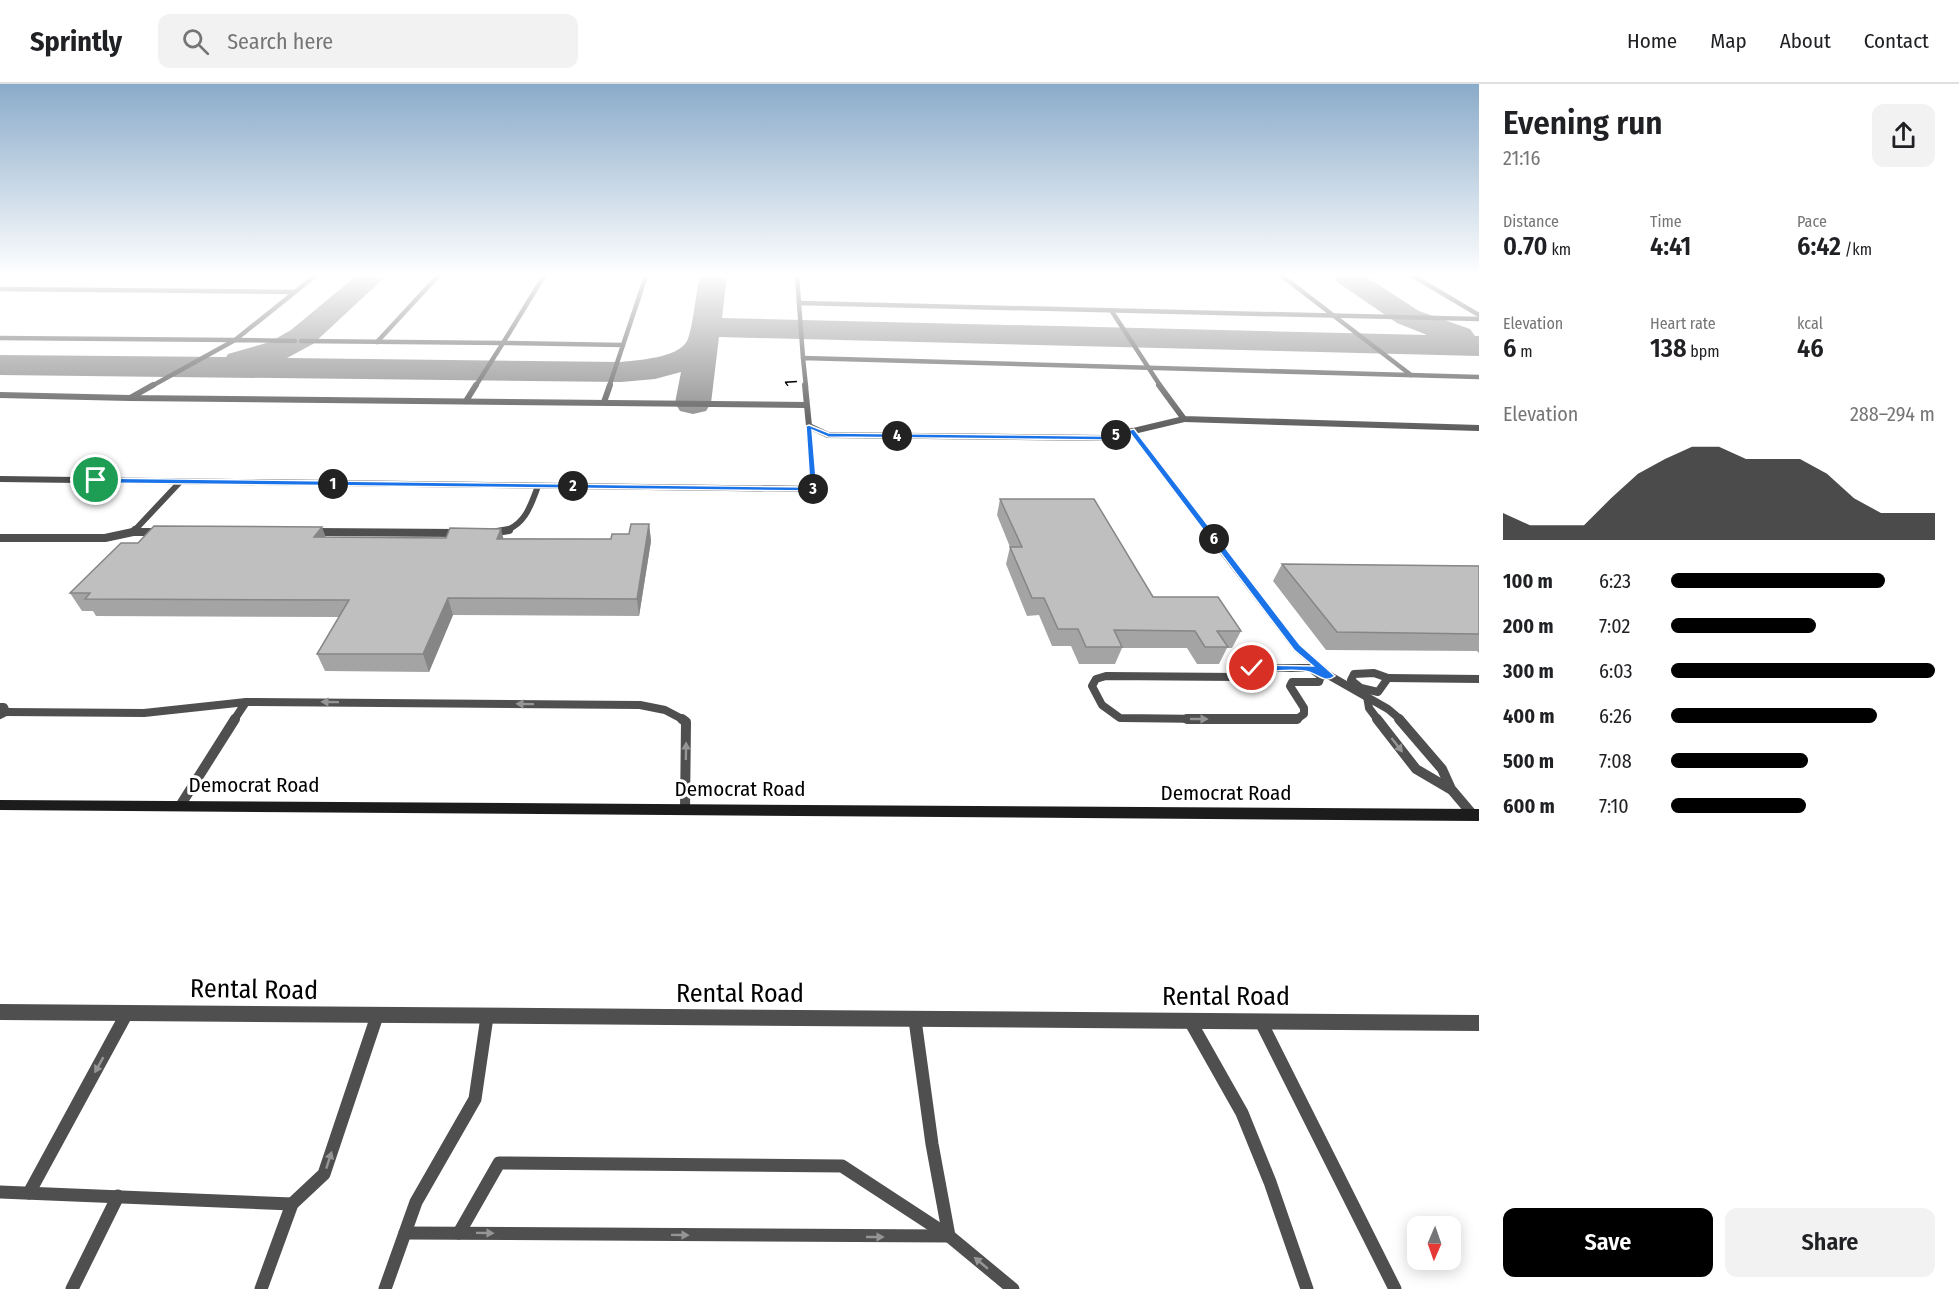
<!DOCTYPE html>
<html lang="en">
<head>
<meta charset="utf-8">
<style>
  :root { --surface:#fff; --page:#f2f2f2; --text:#202124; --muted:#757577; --line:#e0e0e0; --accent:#000 }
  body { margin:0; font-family:"Fira Sans Condensed",sans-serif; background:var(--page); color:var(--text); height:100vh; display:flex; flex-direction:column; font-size:22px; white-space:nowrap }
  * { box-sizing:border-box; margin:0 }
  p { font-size:20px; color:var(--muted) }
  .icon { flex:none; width:33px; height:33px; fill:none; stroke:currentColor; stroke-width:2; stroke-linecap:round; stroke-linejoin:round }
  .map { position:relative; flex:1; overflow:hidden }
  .details { display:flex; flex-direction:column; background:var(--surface); width:480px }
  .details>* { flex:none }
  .needle { width:39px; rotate:182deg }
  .fabs { position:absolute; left:1407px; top:1132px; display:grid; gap:12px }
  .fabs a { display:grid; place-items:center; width:54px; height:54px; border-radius:12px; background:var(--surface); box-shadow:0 3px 15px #0003; font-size:30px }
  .pin { position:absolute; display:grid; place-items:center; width:51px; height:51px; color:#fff; margin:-26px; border:3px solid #fff; border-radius:50%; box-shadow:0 2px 6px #0007 }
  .km { position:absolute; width:30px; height:30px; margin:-15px; border-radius:50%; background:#222; color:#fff; font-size:16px; line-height:30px; text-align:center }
  .round { display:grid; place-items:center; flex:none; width:63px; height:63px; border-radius:12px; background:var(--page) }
  .head { display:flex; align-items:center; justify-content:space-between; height:102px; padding:0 24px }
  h1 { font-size:33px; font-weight:600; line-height:45px }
  .metrics { display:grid; grid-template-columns:repeat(3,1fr); gap:9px; height:102px; padding:6px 24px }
  .metrics div { display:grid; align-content:center }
  .metrics b { font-size:26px; font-weight:600 }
  .metrics small { font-size:16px; font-weight:400 }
  .metrics p { font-size:16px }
  .chart { height:168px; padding:12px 24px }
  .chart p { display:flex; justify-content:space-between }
  .chart svg { width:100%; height:108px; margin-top:6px; fill:var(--accent); opacity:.7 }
  .button { display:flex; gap:12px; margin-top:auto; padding:12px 24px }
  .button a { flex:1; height:69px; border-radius:12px; background:var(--accent); color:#fff; font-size:24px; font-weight:600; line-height:69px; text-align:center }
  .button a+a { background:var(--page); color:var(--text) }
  ul { padding:0 24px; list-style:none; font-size:20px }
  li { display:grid; grid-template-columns:96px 72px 1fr; align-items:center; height:45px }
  li i { height:15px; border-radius:8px; background:var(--accent) }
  header { display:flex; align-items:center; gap:36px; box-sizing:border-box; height:84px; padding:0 30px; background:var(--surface); border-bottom:2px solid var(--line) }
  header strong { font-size:28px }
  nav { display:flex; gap:33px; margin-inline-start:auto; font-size:21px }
  .search { width:420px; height:54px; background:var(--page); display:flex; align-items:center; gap:15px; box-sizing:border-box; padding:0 21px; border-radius:12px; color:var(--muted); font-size:22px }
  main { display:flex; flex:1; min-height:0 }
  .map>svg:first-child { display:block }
</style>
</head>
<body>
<header>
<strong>Sprintly</strong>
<div class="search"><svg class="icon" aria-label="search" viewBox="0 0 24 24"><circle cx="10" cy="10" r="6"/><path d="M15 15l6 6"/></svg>Search here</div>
<nav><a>Home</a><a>Map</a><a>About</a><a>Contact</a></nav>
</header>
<main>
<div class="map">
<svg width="1479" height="1205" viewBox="0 0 1479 1205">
  <rect width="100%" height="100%" fill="#fff"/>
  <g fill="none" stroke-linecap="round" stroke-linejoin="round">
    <path fill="#808080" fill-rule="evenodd" d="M356,192H386L313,260L287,274L621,278C638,276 678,274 687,257C693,245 696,207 700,192H727L722,234L1427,251L1397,239L1337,198L1333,192H1365L1419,227L1470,245L1475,252H1479V272L719,253L711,319L706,327L693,330L680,327L675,319L681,288L655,295L621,298L0,291V271L226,273L228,270L270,258L291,246Z"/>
    <g stroke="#4f4f4f" stroke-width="4.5">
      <path d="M797,192L803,274"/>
      <path d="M1282,192L1411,291"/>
      <path d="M1413,192L1479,231"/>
      <path d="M0,205L294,208"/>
      <path d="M799,219L1479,235"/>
      <path d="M1111,226L1161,303"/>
      <path d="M0,254L235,256L315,192"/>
      <path d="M301,257L503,259L544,192"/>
      <path d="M377,258L438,192"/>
      <path d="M150,303L235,256L295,257"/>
      <path d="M475,303L503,259L623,261L646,192"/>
      <path d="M609,303L623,261"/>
      <path d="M806,303L803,274L1479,293"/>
    </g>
    <g stroke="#4f4f4f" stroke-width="6">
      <path d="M153,301L130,314L806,321"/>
      <path d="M805,301L809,342L828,351L1104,354L1184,335"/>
      <path d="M1159,301L1184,335L1479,344"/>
      <path d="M0,311L130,314"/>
      <path d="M466,317L476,301"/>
      <path d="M604,318L610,301"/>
      <path d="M1132,347L1208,447"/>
      <path d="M0,395L813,405L809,342"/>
      <path d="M134,447L180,398"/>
      <path d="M504,447C525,441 531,421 538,402"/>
    </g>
    <g stroke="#4f4f4f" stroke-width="8">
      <path d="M135,446L133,448H157"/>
      <path d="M1207,446L1297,564L1330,592L1388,625L1401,636"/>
      <path d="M314,448L457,449"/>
      <path d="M491,449L509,446"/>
      <path d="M0,454H105L133,448"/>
      <path d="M1252,584H1310L1321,592L1319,598H1292L1290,602L1304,624V630L1297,635L1284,636L1120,634L1102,621L1092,602L1096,595L1106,592L1239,593Z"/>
      <path d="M1374,589L1388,594L1378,608L1361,604L1351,596L1354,590Z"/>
      <path d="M1321,592H1330"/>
      <path d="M1388,594L1479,595"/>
      <path d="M1367,612L1369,624L1378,636"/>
      <path d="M0,623H4L6,628L0,631"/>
      <path d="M6,628L144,629L246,618"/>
      <path d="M234,636L246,618L640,621L665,626L684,636"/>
    </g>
    <g stroke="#4f4f4f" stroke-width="10">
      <path d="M682,635L686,638L685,726"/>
      <path d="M1187,635H1297"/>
      <path d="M1377,635L1416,685L1450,705"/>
      <path d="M1399,635L1442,685L1451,705L1473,731"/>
      <path d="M180,722L235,635"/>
    </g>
    <g stroke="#4f4f4f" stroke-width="13">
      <path d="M915,936L932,1060L949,1152"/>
      <path d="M1190,937L1242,1029L1270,1098L1307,1205"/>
      <path d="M1261,938L1395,1205"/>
      <path d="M0,1108L292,1120"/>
      <path d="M29,1109L127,929"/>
      <path d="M405,1149L949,1152"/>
      <path d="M459,1149L499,1079L842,1082L949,1152L1013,1205"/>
      <path d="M72,1205L118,1112"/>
      <path d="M261,1205L292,1120L324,1090L377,932"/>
      <path d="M385,1205L416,1118L475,1015L487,933"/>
    </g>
    <path fill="#4f4f4f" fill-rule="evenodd" d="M0,920L1479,931V947L0,936Z"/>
    <path fill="#1c1c1c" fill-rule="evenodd" d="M0,716L1479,725V737L0,726Z"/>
  </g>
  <g fill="#a4a4a4">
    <path d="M1000,415L1153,513L1241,547L1232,564H1227L1219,580H1197L1187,564H1122L1115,580H1079L1071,562H1052L1039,531L1027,532L1006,480L1010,463L997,431Z"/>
    <path d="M649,440L651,457L639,532L453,531L429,588L325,587L317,570L339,533L96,532L93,527H82L70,509L326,453L611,455L629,450Z"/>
    <path d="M1282,480L1479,482V569L1477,567L1326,566L1273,497Z"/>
  </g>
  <g fill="#868686">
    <path d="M649,440L651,457L639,532L637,515Z"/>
    <path d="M322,443L328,459L314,453Z"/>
    <path d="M501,445L505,461L497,455Z"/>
    <path d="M448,514L453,531L429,588L423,570Z"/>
  </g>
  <g fill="#bfbfbf" stroke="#868686" stroke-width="1.5">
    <path d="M1000,415H1094L1153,513H1218L1241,547H1217L1228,563H1205L1195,547L1114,546L1122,563H1086L1078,545H1058L1044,514H1032L1010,463H1022Z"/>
    <path d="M631,440H649L637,515L448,514L423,570H317L349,516L85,515L90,509H70L121,459H138L154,442L322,443L314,453L446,454L450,444L501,445L497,455H611L612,450H629Z"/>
    <path d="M1282,480L1479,482V550L1337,548Z"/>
  </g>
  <defs><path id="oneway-solid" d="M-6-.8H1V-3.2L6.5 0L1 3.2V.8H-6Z" transform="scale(1.5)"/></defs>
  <g fill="#959595">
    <use href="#oneway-solid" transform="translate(330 618) rotate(-179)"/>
    <use href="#oneway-solid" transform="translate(525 620) rotate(-179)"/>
    <use href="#oneway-solid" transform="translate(1199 635)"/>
    <use href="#oneway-solid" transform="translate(1397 661) rotate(52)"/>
    <use href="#oneway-solid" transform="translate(686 667) rotate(-89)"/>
    <use href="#oneway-solid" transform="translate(99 981) rotate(119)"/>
    <use href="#oneway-solid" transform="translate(329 1076) rotate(-72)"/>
    <use href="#oneway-solid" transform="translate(485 1149) rotate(1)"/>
    <use href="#oneway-solid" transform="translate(680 1151) rotate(1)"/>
    <use href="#oneway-solid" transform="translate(875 1153)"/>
    <use href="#oneway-solid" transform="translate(981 1179) rotate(-140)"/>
  </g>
  <linearGradient id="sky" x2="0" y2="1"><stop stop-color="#8aabca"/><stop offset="0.53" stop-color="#fff"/><stop offset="1" stop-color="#fff" stop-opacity="0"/></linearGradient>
  <rect width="1479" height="360" fill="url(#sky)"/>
  <path fill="#1a73e8" stroke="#fff" stroke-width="1.5" d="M809,341L829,349L1103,352L1134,345L1300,561L1335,592C1325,600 1319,591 1309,588C1293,583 1266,590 1249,586V582L1252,581L1313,582L1294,566L1130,349L1104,356L828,353L812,346L817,405L813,407L96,399L92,396L96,394L810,403L806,342Z"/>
  <g text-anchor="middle" stroke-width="6" stroke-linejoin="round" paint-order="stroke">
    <g font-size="18" fill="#000" stroke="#fff">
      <text transform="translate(791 299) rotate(-94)" y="6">1</text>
    </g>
    <g font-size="21" fill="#000" stroke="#fff">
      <text x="254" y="708">Democrat Road</text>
      <text x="740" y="712">Democrat Road</text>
      <text x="1226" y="716">Democrat Road</text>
    </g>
    <g font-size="26" fill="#000" stroke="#fff">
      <text transform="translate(254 905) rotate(1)" y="9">Rental Road</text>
      <text x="740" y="918">Rental Road</text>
      <text x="1226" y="921">Rental Road</text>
    </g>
  </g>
</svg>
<div class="fabs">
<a><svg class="needle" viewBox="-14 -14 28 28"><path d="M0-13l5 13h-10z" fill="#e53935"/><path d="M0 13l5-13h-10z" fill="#757577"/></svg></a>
</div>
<div class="pin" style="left:96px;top:396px;background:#1e9e55"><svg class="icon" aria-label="arrive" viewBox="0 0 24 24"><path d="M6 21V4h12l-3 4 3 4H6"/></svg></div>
<div class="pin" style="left:1252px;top:584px;background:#d93025"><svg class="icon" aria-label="check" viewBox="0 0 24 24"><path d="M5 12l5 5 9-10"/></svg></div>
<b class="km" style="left:333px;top:400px">1</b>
<b class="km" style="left:573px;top:402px">2</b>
<b class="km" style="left:813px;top:405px">3</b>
<b class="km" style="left:897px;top:352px">4</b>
<b class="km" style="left:1116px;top:351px">5</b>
<b class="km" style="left:1214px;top:455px">6</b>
</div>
<section class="details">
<div class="head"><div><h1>Evening run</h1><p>21:16</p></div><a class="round"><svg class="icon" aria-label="share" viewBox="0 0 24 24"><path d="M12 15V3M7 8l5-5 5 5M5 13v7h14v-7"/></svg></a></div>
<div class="metrics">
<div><p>Distance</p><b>0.70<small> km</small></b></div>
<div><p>Time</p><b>4:41</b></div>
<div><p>Pace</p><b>6:42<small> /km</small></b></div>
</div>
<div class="metrics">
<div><p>Elevation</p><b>6<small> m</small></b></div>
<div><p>Heart rate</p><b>138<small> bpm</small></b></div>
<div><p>kcal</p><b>46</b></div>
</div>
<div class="chart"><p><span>Elevation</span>288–294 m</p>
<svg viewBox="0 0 160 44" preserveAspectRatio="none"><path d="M0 44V33L10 38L20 38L30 38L40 27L50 17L60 11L70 6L80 6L90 11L100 11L110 11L120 17L130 27L140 33L150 33L160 33V44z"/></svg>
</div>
<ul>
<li><b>100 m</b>6:23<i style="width:81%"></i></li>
<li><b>200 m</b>7:02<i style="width:55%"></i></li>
<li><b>300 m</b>6:03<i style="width:100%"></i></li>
<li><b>400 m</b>6:26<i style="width:78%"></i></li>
<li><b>500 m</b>7:08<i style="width:52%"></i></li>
<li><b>600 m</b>7:10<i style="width:51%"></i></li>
</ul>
<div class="button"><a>Save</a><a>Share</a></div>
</section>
</main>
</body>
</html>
